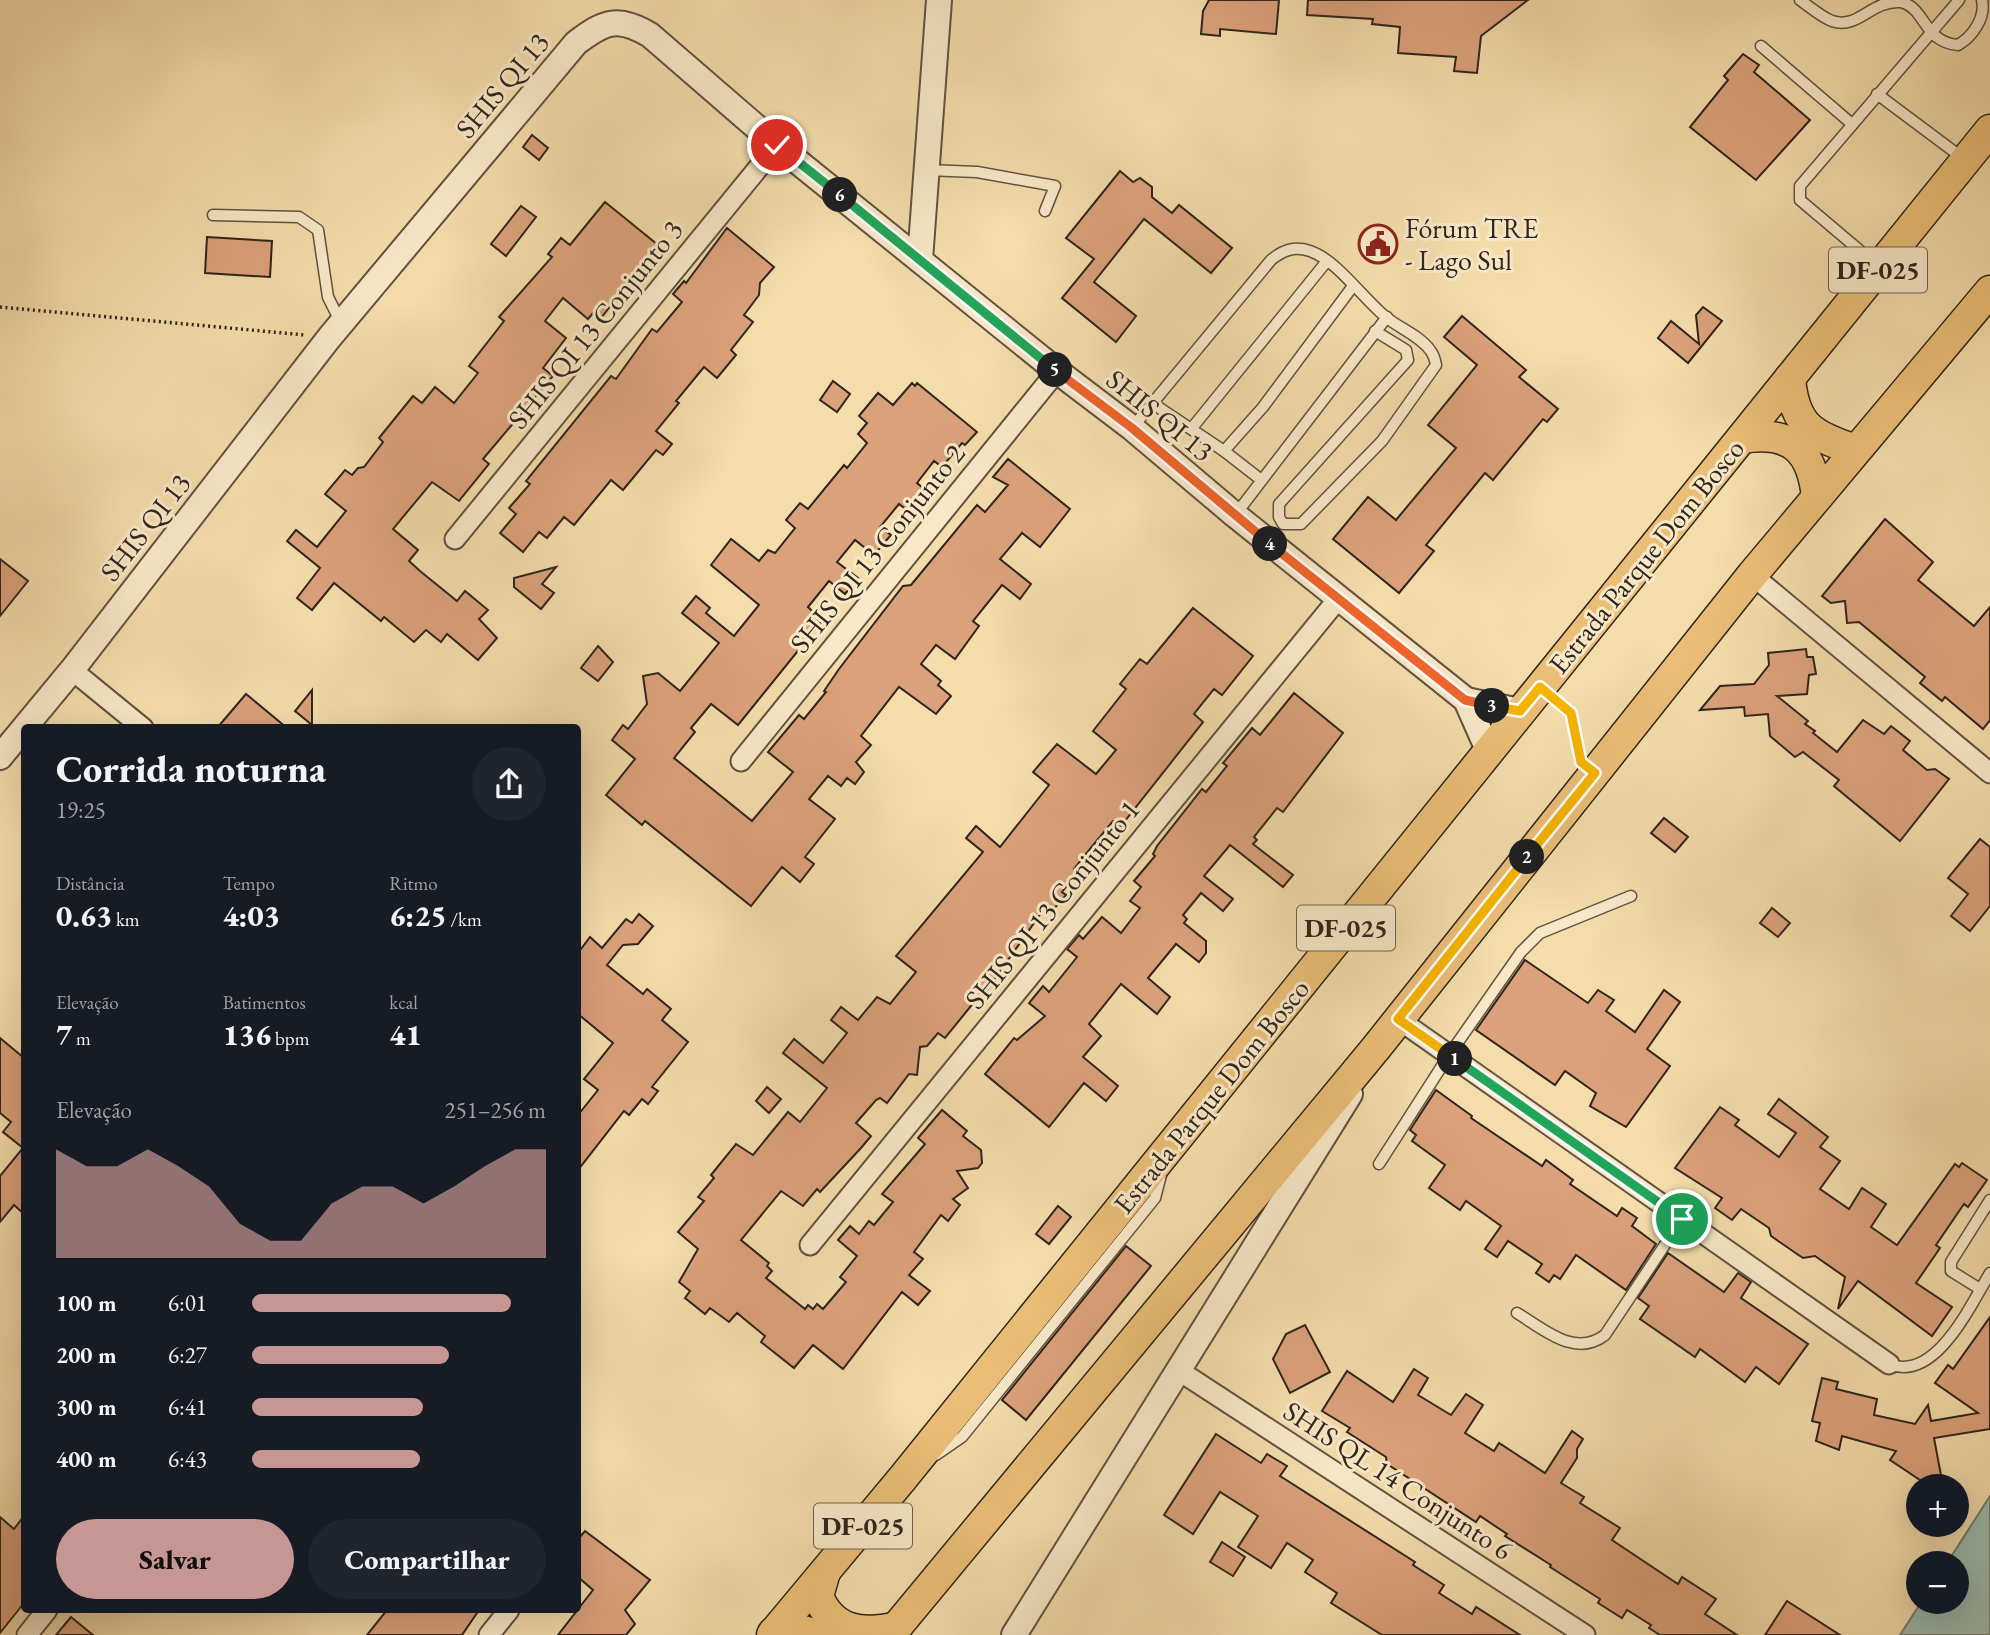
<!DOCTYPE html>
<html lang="pt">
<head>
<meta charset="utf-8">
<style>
  :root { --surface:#171b24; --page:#20242c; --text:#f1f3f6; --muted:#9ea1a6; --accent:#c59692 }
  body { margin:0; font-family:"EB Garamond",serif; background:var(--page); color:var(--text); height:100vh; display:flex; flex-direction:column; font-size:26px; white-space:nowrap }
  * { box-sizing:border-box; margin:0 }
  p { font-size:23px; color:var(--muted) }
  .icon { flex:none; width:38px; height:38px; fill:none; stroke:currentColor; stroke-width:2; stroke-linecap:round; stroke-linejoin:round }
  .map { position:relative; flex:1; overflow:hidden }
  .details { position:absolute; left:21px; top:724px; width:560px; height:889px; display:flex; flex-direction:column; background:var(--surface); border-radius:7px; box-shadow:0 7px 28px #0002 }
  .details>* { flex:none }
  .buttons { position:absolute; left:1906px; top:1474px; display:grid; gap:14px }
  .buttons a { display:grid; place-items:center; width:63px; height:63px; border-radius:50%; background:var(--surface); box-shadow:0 7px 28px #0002; font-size:35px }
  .pin { position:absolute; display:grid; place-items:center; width:60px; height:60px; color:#fff; margin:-30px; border:4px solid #fff; border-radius:50%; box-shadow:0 2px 7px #0007 }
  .km { position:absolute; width:35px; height:35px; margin:-18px; border-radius:50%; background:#222; color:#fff; font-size:19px; line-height:35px; text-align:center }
  .round { display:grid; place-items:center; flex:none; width:74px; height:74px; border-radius:37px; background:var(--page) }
  .overview { display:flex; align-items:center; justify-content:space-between; height:119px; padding:0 35px }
  h1 { font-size:38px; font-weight:800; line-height:52px }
  .stats { display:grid; grid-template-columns:repeat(3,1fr); gap:10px; height:119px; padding:7px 35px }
  .stats div { display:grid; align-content:center }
  .stats b { font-size:30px; font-weight:800 }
  .stats small { font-size:19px; font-weight:400 }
  .stats p { font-size:19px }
  .chart { height:196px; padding:14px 35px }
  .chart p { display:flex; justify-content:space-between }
  .chart svg { width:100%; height:126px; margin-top:7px; fill:var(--accent); opacity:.7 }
  .action { display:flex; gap:14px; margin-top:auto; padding:14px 35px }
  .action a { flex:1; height:80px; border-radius:42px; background:var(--accent); color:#111; font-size:28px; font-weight:800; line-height:80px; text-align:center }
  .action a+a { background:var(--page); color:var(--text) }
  ul { padding:0 35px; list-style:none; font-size:23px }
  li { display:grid; grid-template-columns:112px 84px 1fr; align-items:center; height:52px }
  li i { height:18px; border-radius:9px; background:var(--accent) }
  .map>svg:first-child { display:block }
</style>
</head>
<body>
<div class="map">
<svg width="1990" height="1635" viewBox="0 0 1990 1635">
  <rect width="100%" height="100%" fill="#f4dcab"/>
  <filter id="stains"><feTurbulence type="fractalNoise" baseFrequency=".00286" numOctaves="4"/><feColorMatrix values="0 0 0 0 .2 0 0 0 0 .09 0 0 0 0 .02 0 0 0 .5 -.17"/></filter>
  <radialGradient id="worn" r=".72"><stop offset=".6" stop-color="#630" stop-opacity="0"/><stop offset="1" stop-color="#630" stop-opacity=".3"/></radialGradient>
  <path fill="#9cbbac" stroke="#707f72" stroke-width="2" d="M1990,1496V1635H1900L1922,1601H1956V1563H1947Z"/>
  <g fill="#dba17b" stroke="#2f251c" stroke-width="2">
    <path d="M1209,0H1279L1276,34L1220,29V36L1201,34L1203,11Z"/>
    <path d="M1308,0H1528L1481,36L1477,73L1454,71L1456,57L1398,53L1400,27L1372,24L1373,19L1307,15Z"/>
    <path d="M1743,54L1759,65L1754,72L1810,120L1756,180L1690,127L1728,80L1724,76Z"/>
    <path d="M532,135L548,148L539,160L523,147Z"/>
    <path d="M1120,171L1133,182L1140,178L1152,187V197L1172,213L1179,205L1232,248L1211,273L1144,219L1094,282L1136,316L1116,342L1062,298L1094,259L1066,238Z"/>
    <path d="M605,202L658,245L601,318L594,312L588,319L563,298L545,321L566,338L543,368L553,376L483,459L489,464L459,501L432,482L393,529L418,550L409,561L420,571L457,601L465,591L488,610L479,619L497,638L478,660L447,634L441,642L426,630L414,642L384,617L381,621L334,583L312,610L297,598L320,568L287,541L296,530L317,547L346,511L325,494L345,470L352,475L358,468L364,467L383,442L379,438L413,396L422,403L435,387L454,403L478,373L469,366L504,321L499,317L552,257L548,254L561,238L570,245Z"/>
    <path d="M521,206L536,217L506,256L491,244Z"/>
    <path d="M727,228L774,267L760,283L759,295L744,315L753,322L731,350L736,355L717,378L704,367L676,401L679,403L656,431L672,444L663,455L656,450L623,490L611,480L574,525L564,517L547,538L539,532L523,552L500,533L516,514L509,508L530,484L526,481L611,376L616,379L652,329L657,332L682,302L673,294L684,281L686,283Z"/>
    <path d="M207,237L272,241L270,277L205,273Z"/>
    <path d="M1703,307L1722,321L1688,363L1658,338L1671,321L1699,344L1696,315Z"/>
    <path d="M1462,316L1526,370L1519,377L1558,409L1547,422L1543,419L1493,480L1485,473L1426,545L1434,551L1399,593L1333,539L1368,497L1396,520L1456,448L1428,425L1477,365L1444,337Z"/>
    <path d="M833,381L850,394L837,412L820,400Z"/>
    <path d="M912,383L915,386L917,383L977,432L965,445L962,443L942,467L934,461L917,483L929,493L912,514L899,504L880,527L891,535L874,555L855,540L837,562L858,578L845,594L829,581L808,607L822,621L738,725L711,704L691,728L695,732L674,758L752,821L793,772L768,752L799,715L804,719L826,692L824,691L839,669L903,586L911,585L977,505L985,512L1008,485L993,477L1008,459L1070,509L1040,547L1022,533L1000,559L1031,584L1020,599L1002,585L973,621L979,626L955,659L936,645L921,664L941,681L938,685L951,696L936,714L899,687L861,736L871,745L856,762L864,772L855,784L847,778L841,786L828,776L809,799L835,819L805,857L814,864L800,882L782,867L751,906L645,821L642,825L606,795L635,759L612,740L623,725L628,729L647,704L643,676L658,673L680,691L719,643L682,613L696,596L710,608L706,613L734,636L759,605L711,565L731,539L759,561L768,550L775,553L795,528L786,520L800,503L808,509L844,465L847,468L867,443L858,434L867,423L859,416L878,393L893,405Z"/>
    <path d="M1885,519L1933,562L1918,580L1974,626L1990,607V720L1983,729L1945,697L1942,701L1920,683L1925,677L1859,622L1847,623L1845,601L1831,603L1822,596Z"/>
    <path d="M0,559L28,581L0,616Z"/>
    <path d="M556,567L542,584L554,593L541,609L514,587V578Z"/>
    <path d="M1193,608L1253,656L1222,695L1214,689L1194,714L1203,722L1121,826L1113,821L1090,849L1074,869L1078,872L1062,892L1066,895L1052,911L1046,906L982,997L979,996L945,1038L938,1033L927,1046L920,1047L917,1075L909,1074L887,1103L880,1098L876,1100L856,1123L871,1136L861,1148L820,1192L817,1189L803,1206L781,1191L741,1240L769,1263L767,1266L772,1271L766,1278L805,1309L808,1305L813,1309L817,1304L823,1309L846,1282L840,1277L857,1256L838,1240L850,1226L859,1234L869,1221L874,1225L893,1202L882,1194L925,1144L918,1138L942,1110L967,1131L963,1136L981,1150L982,1163L978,1168L957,1171L968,1188L953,1199L960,1205L948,1221L941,1215L914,1252L923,1259L909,1275L930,1291L918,1305L902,1292L843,1369L813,1345L794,1368L761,1342L765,1336L737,1313L729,1322L710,1308L705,1314L685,1298L690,1291L679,1282L698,1249L678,1232L704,1201L698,1197L714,1178L711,1175L736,1144L753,1155L788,1112L800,1122L827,1088L783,1053L794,1039L823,1063L847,1033L831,1020L841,1007L858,1020L877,997L890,1004L916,972L896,956L983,852L966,838L976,826L1000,847L1049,785L1033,772L1057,744L1096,774L1116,750L1093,731L1126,689L1120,684L1140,659L1147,664Z"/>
    <path d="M598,646L613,662L598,681L581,668Z"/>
    <path d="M1806,649L1807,657H1813L1816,674L1809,675L1807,694L1777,696L1808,721L1805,724L1815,731L1813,733L1837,752L1863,720L1884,734L1891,726L1910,741L1903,750L1927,770L1935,769L1949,779L1900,841L1834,786L1839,780L1803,752L1795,757L1770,736L1768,714L1745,716L1744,707L1700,710L1720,686L1754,684L1769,665L1768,653Z"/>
    <path d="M312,690V725L295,711Z"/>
    <path d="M1294,693L1343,733L1283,812L1277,808L1254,837L1257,840L1253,844L1293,875L1283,887L1230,845L1204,876L1233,899L1223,911L1201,893L1183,915L1187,919L1184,923L1206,941V953L1199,962L1176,944L1148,978L1170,997L1157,1014L1121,984L1089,1024L1101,1036L1083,1057L1118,1086L1106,1101L1084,1083L1049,1127L985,1074L1014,1038L1017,1040L1045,1016L1029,1003L1043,986L1049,992L1077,957L1067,949L1079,935L1083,939L1102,917L1121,933L1140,908L1130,901L1141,887L1134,881L1155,856L1153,854L1157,846L1202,789L1206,792L1227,766L1223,763L1252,728L1260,735Z"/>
    <path d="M246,694L287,728H217Z"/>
    <path d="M1664,818L1688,837L1675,852L1651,833Z"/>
    <path d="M1980,839L1990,847V906L1970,931L1951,916L1968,894L1948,878Z"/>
    <path d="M1772,908L1790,923L1778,937L1760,923Z"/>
    <path d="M639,914L653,926L638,944L623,945L607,965L643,994L647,989L671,1009L662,1020L688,1042L652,1087L658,1091L648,1104L642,1099L629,1115L624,1111L578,1170V1115L598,1090L584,1079L613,1043L578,1014V953L590,937L602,948L626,919L632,923Z"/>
    <path d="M1525,960L1588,1003L1598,990L1614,1000L1606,1011L1635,1032L1664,990L1680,1002L1647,1049L1670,1066L1626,1127L1590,1106L1596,1093L1565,1071L1555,1085L1476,1030Z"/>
    <path d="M0,1038L24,1058V1214L14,1205L0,1222V1176L23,1148L3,1132L11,1122L0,1113Z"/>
    <path d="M767,1087L781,1099L769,1113L756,1101Z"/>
    <path d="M1436,1090L1472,1116L1471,1118L1542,1166L1546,1160L1573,1180L1570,1184L1617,1216L1622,1208L1637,1218L1632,1226L1656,1244L1626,1290L1576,1255L1560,1279L1554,1275L1549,1282L1536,1273L1542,1264L1508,1241L1497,1257L1485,1249L1501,1226L1466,1201L1460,1210L1429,1188L1445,1165L1412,1141L1416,1135L1410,1130Z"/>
    <path d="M1779,1099L1828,1137L1820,1147L1840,1161L1820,1189L1849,1209L1862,1188L1886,1204L1871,1227L1897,1245L1955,1164L1959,1167L1962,1163L1987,1180L1968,1207L1964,1204L1936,1245L1940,1248L1916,1283L1952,1307L1932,1336L1858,1281L1838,1309L1845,1277L1815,1256L1803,1258L1797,1254L1771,1236L1769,1228L1741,1209L1732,1220L1715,1208L1722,1198L1675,1168L1720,1107L1739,1120L1735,1125L1779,1157L1796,1133L1768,1114Z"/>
    <path d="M1058,1206L1071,1217L1049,1244L1036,1234Z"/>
    <path d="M1126,1246L1151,1266L1026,1420L1002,1400Z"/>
    <path d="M1668,1253L1724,1292L1738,1273L1751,1282L1741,1298L1808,1344L1779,1384L1756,1367L1745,1382L1700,1349L1695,1357L1640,1319L1649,1306L1638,1298Z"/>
    <path d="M1990,1317V1429L1934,1438L1943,1486H1929L1890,1460L1896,1451L1842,1436L1839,1450L1816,1441L1820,1423L1812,1421L1822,1378L1838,1382L1836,1389L1877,1399L1874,1415L1915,1424L1928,1405L1931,1421L1978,1413L1935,1383L1948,1365L1953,1369Z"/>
    <path d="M1305,1325L1330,1372L1290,1393L1273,1359L1286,1334Z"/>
    <path d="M1414,1369L1428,1378L1418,1395L1451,1415L1466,1394L1483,1405L1465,1433L1494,1451L1499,1443L1545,1473L1572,1431L1583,1439L1577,1449V1458L1561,1483L1584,1497L1580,1503L1620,1528L1612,1540L1678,1584L1682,1577L1716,1599L1705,1614L1737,1635H1660L1649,1628L1651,1625L1627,1610L1622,1618L1598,1603L1600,1599L1550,1567L1551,1565L1505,1536L1507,1534L1480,1516L1476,1522L1387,1464L1386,1457L1347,1432L1350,1428L1322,1411L1347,1371L1393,1402Z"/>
    <path d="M1216,1434L1261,1463L1267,1454L1287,1466L1280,1476L1415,1562L1413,1565L1444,1585L1439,1593L1472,1614L1476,1607L1520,1635H1382L1331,1603L1337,1593L1305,1572L1313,1560L1287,1543L1271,1568L1238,1547L1258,1516L1220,1492L1193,1534L1164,1515Z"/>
    <path d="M24,1516V1603L0,1633V1517L14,1529Z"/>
    <path d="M585,1531L650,1580L625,1610L635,1624L626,1635H558L593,1590L578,1577V1539Z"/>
    <path d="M1222,1542L1245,1557L1233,1576L1210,1562Z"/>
    <path d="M1787,1601L1840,1635H1765Z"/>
    <path d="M387,1610H479L462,1635H367Z"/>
    <path d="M71,1617L93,1635H56Z"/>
  </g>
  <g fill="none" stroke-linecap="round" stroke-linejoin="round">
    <defs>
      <g id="service">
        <path d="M1800,0C1809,6 1821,17 1832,21C1859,30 1870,0 1901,2C1926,8 1923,42 1958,45C1972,37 1986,18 1982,0"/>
        <path d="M1761,46L1852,124"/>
        <path d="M1877,94L1964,159"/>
        <path d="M926,170L977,172L1055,186L1045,211"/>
        <path d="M213,215L299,217L318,230L328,297L341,323"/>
        <path d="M1877,265L1800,200V186L1959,0"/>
        <path d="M1152,403L1224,451L1260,479"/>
        <path d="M1132,428L1271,260C1283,250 1294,246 1310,251C1337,260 1364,300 1387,318C1401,329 1420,336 1430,350C1434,355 1435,359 1436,365L1382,441L1301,524H1283L1279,517V504L1408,360L1406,350L1375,331"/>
        <path d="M1192,428L1327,261"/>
        <path d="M1224,451L1263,407L1353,286"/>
        <path d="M1236,514L1387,317"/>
        <path d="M1379,1164L1449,1055L1521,952L1540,933L1631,896"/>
        <path d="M1980,1289L1951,1271V1262L1990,1200"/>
        <path d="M1517,1313C1545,1330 1575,1358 1605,1335L1682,1219"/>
        <path d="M1889,1364C1935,1383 1970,1306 1990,1273"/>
        <path d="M936,1455L962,1437L1155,1198L1161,1175"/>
      </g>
      <g id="minor">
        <path d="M455,539L777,145"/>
        <path d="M1752,575L1990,773"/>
        <path d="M72,670L143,728"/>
        <path d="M741,761L1057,371"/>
        <path d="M1398,1019L1889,1364"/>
        <path d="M810,1245L1338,599"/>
        <path d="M1181,1372L1585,1635"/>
        <path d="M27,1635L47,1610"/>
        <path d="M489,1635L509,1610"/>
      </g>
      <g id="tertiary">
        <path d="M920,260L939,0"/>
        <path d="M1466,700L1520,711"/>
        <path d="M0,757L72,670L329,338L576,43C605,21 618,16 650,35L777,145L1057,371L1132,428L1235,515L1466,700L1488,750"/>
        <path d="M1014,1635L1350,1094"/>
      </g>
      <g id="primary">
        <path d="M1790,378C1794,426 1812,436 1856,450"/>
        <path d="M1742,438C1791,430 1812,450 1817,497"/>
        <path d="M825,1572L818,1596C832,1632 863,1635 897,1627"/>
        <path d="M773,1633L799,1630L818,1635"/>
        <path d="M772,1635L902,1479L1990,130"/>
        <path d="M890,1635L1376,1048L1752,575L1990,291"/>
      </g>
    </defs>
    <use href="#service" stroke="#605340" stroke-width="13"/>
    <use href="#minor" stroke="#605340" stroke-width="23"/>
    <use href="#tertiary" stroke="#605340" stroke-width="28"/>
    <use href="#primary" stroke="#2f251c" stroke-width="33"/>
    <g stroke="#2f251c" stroke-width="3.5" stroke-dasharray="2 3.5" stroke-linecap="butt">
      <path d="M0,307L305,335"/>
      <path d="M1558,701L1571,713L1580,753"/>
    </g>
    <use href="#service" stroke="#f8e8c8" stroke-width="10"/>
    <use href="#minor" stroke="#f8e8c8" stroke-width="19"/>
    <use href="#tertiary" stroke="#f8e8c8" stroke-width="24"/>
    <use href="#primary" stroke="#eabe76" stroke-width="30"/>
  </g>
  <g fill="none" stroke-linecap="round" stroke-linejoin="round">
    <defs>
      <path id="split-1" d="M1455,1059L1682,1219"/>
      <path id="split-2" d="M1455,1059L1398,1019L1527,857"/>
      <path id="split-3" d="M1492,706L1520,711L1540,687L1571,713L1581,762L1595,773L1527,857"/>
      <path id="split-4" d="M1270,544L1465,700L1492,706"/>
      <path id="split-5" d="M1055,370L1132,428L1270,544"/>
      <path id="split-6" d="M840,195L1055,370"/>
      <path id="split-7" d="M777,145L840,195"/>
    </defs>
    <use href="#split-1" stroke="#fff" stroke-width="14"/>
    <use href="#split-2" stroke="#fff" stroke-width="14"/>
    <use href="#split-3" stroke="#fff" stroke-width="14"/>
    <use href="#split-4" stroke="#fff" stroke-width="14"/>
    <use href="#split-5" stroke="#fff" stroke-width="14"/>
    <use href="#split-6" stroke="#fff" stroke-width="14"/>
    <use href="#split-7" stroke="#fff" stroke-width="14"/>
    <use href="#split-1" stroke="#22a559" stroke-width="9"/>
    <use href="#split-2" stroke="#f5b400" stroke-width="9"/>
    <use href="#split-3" stroke="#f5b400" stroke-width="9"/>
    <use href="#split-4" stroke="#f0652b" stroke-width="9"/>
    <use href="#split-5" stroke="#f0652b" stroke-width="9"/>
    <use href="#split-6" stroke="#22a559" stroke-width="9"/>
    <use href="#split-7" stroke="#22a559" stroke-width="9"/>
  </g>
  <defs>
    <symbol id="civic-ring" viewBox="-11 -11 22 22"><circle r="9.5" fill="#f8e8c8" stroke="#8f2418" stroke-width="1.5"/><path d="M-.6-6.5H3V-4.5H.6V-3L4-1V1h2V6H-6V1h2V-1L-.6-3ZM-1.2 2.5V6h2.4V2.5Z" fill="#8f2418"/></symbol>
  </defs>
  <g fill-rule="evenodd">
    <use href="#civic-ring" x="1356" y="222" width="44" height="44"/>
  </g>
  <g text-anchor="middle" stroke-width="6" stroke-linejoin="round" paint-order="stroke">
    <g fill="#f8e8c8" stroke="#6b6050" stroke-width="2">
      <rect x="1829" y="247.5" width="98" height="45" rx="5"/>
      <rect x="1297" y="905.5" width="98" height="45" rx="5"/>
      <rect x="814" y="1503.5" width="98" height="45" rx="5"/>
    </g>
    <g font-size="26" font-weight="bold" fill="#2f251c">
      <text x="1878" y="279">DF-025</text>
      <text x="1346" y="937">DF-025</text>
      <text x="863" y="1535">DF-025</text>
    </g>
    <g font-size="28" fill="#2f251c" stroke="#f8e8c8">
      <text transform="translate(502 85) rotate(-50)" y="10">SHIS QI 13</text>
      <text transform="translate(595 324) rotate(-51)" y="10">SHIS QI 13 Conjunto 3</text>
      <text transform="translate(1160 415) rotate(39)" y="10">SHIS QI 13</text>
      <text transform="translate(145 527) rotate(-52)" y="10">SHIS QI 13</text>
      <text transform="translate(877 548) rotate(-51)" y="10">SHIS QI 13 Conjunto 2</text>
      <text transform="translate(1646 556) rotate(-51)" y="10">Estrada Parque Dom Bosco</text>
      <text transform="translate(1052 904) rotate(-51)" y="10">SHIS QI 13 Conjunto 1</text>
      <text transform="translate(1211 1096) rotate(-51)" y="10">Estrada Parque Dom Bosco</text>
      <text transform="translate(1398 1480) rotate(33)" y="10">SHIS QL 14 Conjunto 6</text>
    </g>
    <g font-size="28" fill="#2f251c" stroke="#f8e8c8" text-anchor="start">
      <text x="1405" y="238">Fórum TRE<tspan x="1405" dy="32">- Lago Sul</tspan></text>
    </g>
  </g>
  <rect width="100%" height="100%" filter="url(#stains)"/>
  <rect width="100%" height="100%" fill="url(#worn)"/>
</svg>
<div class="buttons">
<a>+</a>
<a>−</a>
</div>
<div class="pin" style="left:1682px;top:1219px;background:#1e9e55"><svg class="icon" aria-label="arrive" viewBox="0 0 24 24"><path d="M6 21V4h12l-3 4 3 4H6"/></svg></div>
<div class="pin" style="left:777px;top:145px;background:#d93025"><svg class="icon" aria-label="check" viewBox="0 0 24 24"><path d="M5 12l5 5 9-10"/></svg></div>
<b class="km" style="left:1455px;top:1059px">1</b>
<b class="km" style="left:1527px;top:857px">2</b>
<b class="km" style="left:1492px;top:706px">3</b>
<b class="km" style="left:1270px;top:544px">4</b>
<b class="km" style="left:1055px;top:370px">5</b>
<b class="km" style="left:840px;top:195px">6</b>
<section class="details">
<div class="overview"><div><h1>Corrida noturna</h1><p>19:25</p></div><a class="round"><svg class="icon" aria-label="share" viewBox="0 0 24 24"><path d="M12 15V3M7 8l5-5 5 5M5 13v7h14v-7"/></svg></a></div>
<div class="stats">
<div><p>Distância</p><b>0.63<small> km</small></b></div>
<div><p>Tempo</p><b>4:03</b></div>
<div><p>Ritmo</p><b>6:25<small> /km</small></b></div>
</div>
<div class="stats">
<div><p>Elevação</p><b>7<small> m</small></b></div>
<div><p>Batimentos</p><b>136<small> bpm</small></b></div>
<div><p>kcal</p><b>41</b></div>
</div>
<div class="chart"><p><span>Elevação</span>251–256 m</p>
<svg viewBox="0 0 160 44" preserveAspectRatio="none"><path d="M0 44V6L10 12L20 12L30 6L40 12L50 19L60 32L70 38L80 38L90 25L100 19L110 19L120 25L130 19L140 12L150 6L160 6V44z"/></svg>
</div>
<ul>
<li><b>100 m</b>6:01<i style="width:88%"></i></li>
<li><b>200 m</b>6:27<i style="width:67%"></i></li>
<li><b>300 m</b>6:41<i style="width:58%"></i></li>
<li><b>400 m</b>6:43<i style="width:57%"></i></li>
</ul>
<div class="action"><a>Salvar</a><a>Compartilhar</a></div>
</section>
</div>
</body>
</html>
